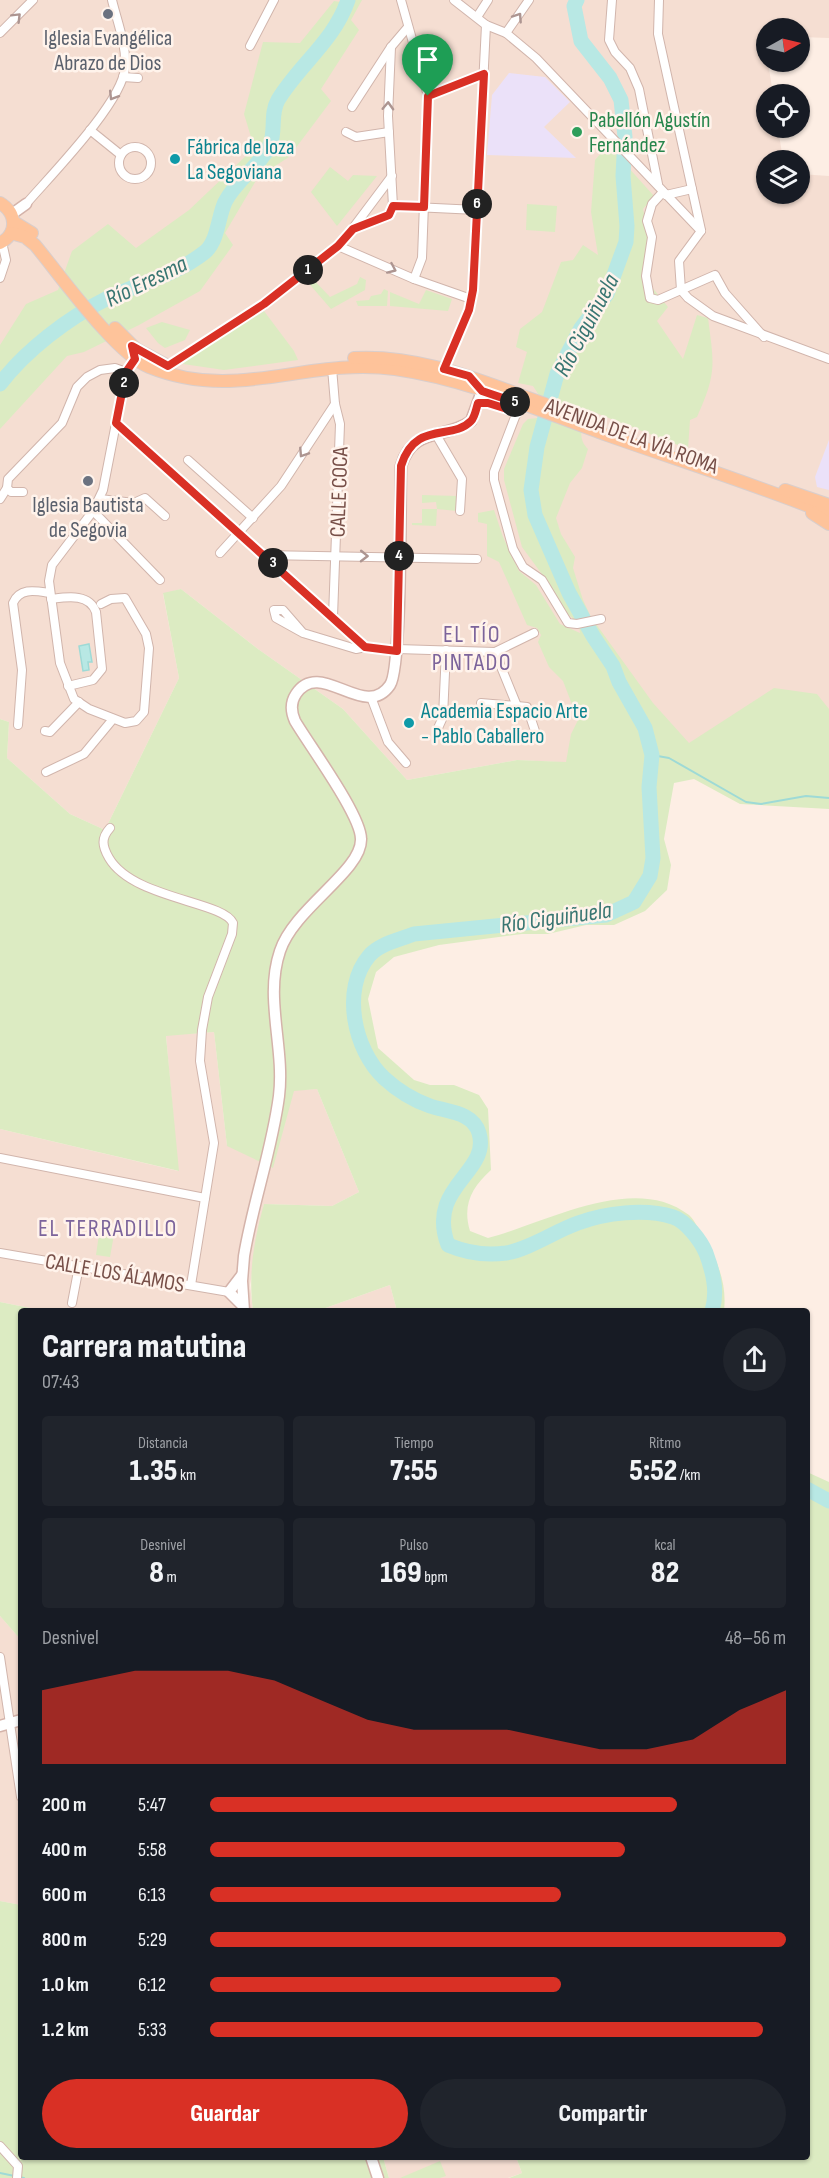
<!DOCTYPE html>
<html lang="es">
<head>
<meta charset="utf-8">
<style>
  :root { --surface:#171b24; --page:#20242c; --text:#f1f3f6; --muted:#9ea1a6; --accent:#d93025 }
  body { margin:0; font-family:"Sofia Sans Condensed",sans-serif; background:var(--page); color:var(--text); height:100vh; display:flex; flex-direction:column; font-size:22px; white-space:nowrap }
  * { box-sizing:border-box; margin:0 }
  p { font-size:20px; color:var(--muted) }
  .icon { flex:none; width:33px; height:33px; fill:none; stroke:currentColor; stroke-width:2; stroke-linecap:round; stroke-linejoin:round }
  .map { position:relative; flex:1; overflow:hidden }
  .side { position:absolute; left:18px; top:1308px; width:792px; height:852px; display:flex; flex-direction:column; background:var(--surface); border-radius:6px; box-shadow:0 2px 4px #0004 }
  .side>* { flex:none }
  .needle { width:39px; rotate:82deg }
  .tools { position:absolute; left:756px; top:18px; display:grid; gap:12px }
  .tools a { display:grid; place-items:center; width:54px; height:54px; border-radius:50%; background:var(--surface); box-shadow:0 2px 4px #0004; font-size:30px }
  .pin { position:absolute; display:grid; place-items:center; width:51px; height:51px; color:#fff; margin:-62px -26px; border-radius:50% 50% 50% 0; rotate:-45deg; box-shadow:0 0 6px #0007 }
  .pin .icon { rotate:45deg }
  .km { position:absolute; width:30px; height:30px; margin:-15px; border-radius:50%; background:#222; color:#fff; font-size:16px; line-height:30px; text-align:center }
  .round { display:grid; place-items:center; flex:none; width:63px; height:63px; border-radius:32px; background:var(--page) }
  .overview { display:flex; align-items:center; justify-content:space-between; height:102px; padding:0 24px }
  h1 { font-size:33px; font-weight:800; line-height:45px }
  .metrics { display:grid; grid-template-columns:repeat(3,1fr); gap:9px; height:102px; padding:6px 24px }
  .metrics div { display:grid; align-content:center; border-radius:6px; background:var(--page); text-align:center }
  .metrics b { font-size:30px; font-weight:800 }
  .metrics small { font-size:16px; font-weight:400 }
  .metrics p { font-size:16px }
  .chart { height:168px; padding:12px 24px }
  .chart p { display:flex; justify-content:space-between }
  .chart svg { width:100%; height:108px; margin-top:6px; fill:var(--accent); opacity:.7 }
  .primary-button { display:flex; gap:12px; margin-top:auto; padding:12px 24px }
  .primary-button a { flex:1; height:69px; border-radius:36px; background:var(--accent); color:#fff; font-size:24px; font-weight:800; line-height:69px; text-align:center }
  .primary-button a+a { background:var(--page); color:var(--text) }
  ul { padding:0 24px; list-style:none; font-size:20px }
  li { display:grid; grid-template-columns:96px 72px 1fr; align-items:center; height:45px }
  li i { height:15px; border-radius:8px; background:var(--accent) }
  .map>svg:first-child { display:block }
</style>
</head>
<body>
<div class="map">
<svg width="829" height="2178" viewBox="0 0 829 2178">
  <rect width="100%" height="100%" fill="#fdeee4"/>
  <g fill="#f5ded2">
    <path d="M0,0H829V38L800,37V28H766L764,37L773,94H766V128H778L783,160H766V194H800V174L829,176V775L517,760L407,780L343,709L258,649L181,589L163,594L179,678L105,830L70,814L7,758L9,722L0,719Z"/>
    <path d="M214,1032L227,1146L294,1090L317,1089L359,1192L332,1206L264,1204L250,1285L253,1311H45L0,1302V1129L178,1171L166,1035Z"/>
    <path d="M390,1285L397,1311H317Z"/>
    <path d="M0,1616L21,1640V1905L0,1901Z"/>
    <path d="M383,2157H516L522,2173L508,2178H389Z"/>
  </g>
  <g fill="#ebe1f9">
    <path d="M509,73L545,77L570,102L544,127L576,158L487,155L492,95Z"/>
    <path d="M829,440V490L817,487L815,477Z"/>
  </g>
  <g fill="#dcebc2">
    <path d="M342,0H362L351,20L359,30L321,89L331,101L289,157L258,177L225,233L233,245L200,291L139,325L84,352L67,356L0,429V345L26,304L58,290L72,251L108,224L136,248L189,210L249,153L251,137L244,114L263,42L300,43L334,1L341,2Z"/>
    <path d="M608,145L654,196L643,209L651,243V286L668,307L657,321L683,359L697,315L708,318C714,364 717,373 697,417L690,420L688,449L596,413L586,414C582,428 577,438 588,449L582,468L570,483L556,518L561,534L575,557L573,568L583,600L591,617L653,703L689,743L774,688L817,694L829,709V809L740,804L694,779L674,783L664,839L671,865L667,890L645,911L614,925H586L548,934H522L439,945L394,957L376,972L368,999L378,1048L414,1080L430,1085H454L479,1095L488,1109L491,1170C472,1187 462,1205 470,1231L488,1238C545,1223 634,1172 689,1215C695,1220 699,1231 704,1238C718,1261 727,1284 724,1311H397L390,1285L317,1311H253C248,1273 254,1240 264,1204L332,1206L359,1192L317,1089L294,1091L273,1168L227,1146L214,1032L166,1036L179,1171L0,1129V719L9,722L7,758L70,814L105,830L179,678L163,593L181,589L258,649L343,709L407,780L517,760L566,762L571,734L578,720L563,681L549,667L538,642L541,635L537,628L527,625L499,562L487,556V524L478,522V513L494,510L503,537L519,571L536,585L560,624L580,633L579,623L566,613L552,588L522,547L504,480V469L523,424L528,419L538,418L542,400L533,386L518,383L527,352L516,347L520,329L542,312L561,262L573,260L583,245L598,255L591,212L595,160Z"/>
    <path d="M330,167L348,181L353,175L377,176L337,226L311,192Z"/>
    <path d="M527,204L557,206L555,232L526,230Z"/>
    <path d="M310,276L330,297L357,284L360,277L366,280L365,290L331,309L305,279Z"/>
    <path d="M384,289L388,291L387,306H358L356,301L369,300L371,296L381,294Z"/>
    <path d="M426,290L452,299L448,311L390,306V292L419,304Z"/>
    <path d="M264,311L294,351L298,360L224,370L183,364L188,358Z"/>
    <path d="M162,322L190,330L185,340L165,348L158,343L146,328Z"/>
    <path d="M422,495L458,496L457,511L437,509L436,526L412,525V523H422V509H437L436,502L422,503Z"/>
    <path d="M100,1227L115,1229L110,1257L96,1255Z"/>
    <path d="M0,1302L45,1311H21V1640L0,1616Z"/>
    <path d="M807,1472L829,1482V2178H509L522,2173L516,2157H807Z"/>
    <path d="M0,1901L21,1905V2157H383L389,2178H0Z"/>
    <path d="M440,2161L446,2176L440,2178H400Z"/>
  </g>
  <path fill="#b8e8e4" stroke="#9edad6" stroke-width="1.5" d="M89,644L92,662H88L89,670L83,671L79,646Z"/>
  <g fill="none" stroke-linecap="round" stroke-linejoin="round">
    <g stroke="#9edad6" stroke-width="2">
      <path d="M652,755L669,758L746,802L761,804L806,796L829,798"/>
      <path d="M0,2173L24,2178"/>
    </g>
    <g stroke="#b8e8e4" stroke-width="15">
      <path d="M577,0L574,6L581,41L610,78L621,100L625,137L623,176L627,226L626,242L607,294L581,328L557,374L537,447L531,490L535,515L569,593L593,636L613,666L619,682L645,728L652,755L649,787L653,858L650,876L634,902L606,915L414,934C399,940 379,944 369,956C341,989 354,1050 384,1078C397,1090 413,1100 430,1106C448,1112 473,1112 479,1133C491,1173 426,1186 448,1245C467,1253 485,1256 506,1253C530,1249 555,1231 578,1223C605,1213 645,1208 673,1217C686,1221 701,1241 706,1253C713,1272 718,1291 712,1311"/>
      <path d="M0,384C26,350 68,318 106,299C141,282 173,277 205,252C218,241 218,217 225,202C236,180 260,166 270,145C276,130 270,114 278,100C299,65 334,41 348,0"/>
      <path d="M807,1489L829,1501"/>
    </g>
    <defs>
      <g id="street">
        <path d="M401,0L428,96L422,258L414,279"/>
        <path d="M454,0L486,25L506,33L536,58L701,231"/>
        <path d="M612,0L609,40L615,52L630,68L639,89L658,184"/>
        <path d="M659,0L658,34L701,230"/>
        <path d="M477,17L488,0"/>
        <path d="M0,33L33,0"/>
        <path d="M506,33L529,0"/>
        <path d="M250,46L274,0"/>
        <path d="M123,77L138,78"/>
        <path d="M428,96L484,74"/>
        <path d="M352,107L391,47L408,27"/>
        <path d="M90,130L121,155"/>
        <path d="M346,132L356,137L389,132"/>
        <circle cx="135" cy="163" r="16"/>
        <path d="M663,192L652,204L647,221L652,237L646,276L650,298L658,300L715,275L725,293L764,337"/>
        <path d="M666,195L692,189"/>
        <path d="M26,204C51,175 122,103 125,68C127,46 117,21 112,0"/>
        <path d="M393,206L477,210"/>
        <path d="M353,228L392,176"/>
        <path d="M701,231L679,261L681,290L688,298L713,316L829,359"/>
        <path d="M338,246L414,279L471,299"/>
        <path d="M0,278L6,260L2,242"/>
        <path d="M168,366L264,305L338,246L353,229L390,214L393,206L388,116L391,47"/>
        <path d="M332,368L335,404L340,424L333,617"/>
        <path d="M444,369L469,310L473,290L486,25"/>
        <path d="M478,403H488L517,412"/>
        <path d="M520,404L494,472V480L513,549L523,567L542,580L568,623L577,624L601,619"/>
        <path d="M116,423L365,647L397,650"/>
        <path d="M435,433L462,479L460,511"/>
        <path d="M188,460L253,518"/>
        <path d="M23,492H11L7,488L8,479L62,423L77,387L87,377L100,370L115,368L126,372"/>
        <path d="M0,499L7,488"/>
        <path d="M100,499L134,503L145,498L165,516"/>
        <path d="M93,511L160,580"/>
        <path d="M220,553L281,486L335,404"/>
        <path d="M264,555L477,559"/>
        <path d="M51,599C67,597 89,593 96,612L102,669L93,680L68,686"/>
        <path d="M101,604L111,599L125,598L146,634L149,648L144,712L136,721L125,723L89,709L74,699L60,663L49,581L52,565L93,511L103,490L126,372L135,359"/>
        <path d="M303,633L276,618L274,610H283L303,633L356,649L365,647"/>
        <path d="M397,649L495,652L534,633"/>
        <path d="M371,697L388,742L406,763"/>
        <path d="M481,703L517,706L495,652"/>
        <path d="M517,706L527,707L536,734"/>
        <path d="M18,725L22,670L13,603C20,587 36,591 50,593"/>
        <path d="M438,728L443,717L446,650"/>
        <path d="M45,731L50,732L79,702"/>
        <path d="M46,772L84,754L113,719"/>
        <path d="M110,828C101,838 102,846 109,858C133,899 223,901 233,923L232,934L208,997L202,1030L200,1061L214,1143L191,1285"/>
        <path d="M0,1158L205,1198"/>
        <path d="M0,1253L229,1292"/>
        <path d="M72,1303L79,1266"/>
        <path d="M0,1657L21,1797"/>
        <path d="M0,2146L18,2166L17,2178"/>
      </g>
      <g id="secondary">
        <path d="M12,214L26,204"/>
        <path d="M242,1275L229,1292L243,1306"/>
        <path d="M244,1311L242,1281L244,1256C253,1202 272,1150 279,1096C285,1047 264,998 280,951C294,908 362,871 361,839C361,815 309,745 295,721C291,712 290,703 296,694C320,657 365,722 390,685C402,668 400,499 401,466C413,426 445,440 471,421L482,391"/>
        <path d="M0,1726L21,1720"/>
        <path d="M371,2157L378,2178"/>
      </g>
      <g id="primary">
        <path d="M0,203C17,213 18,234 0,243"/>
        <path d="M14,222L32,233"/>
        <path d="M11,233L25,237L35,245C60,275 116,354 149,367C238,403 306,357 395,369C467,379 538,410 607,435C681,461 756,485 829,514"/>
        <path d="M115,328L136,349L168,366"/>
        <path d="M354,358C421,354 483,382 545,404"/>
        <path d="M785,490L829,505"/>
        <path d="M812,513L829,524"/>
      </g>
    </defs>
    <use href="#street" stroke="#d1b5ac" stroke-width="10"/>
    <use href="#secondary" stroke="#d4b3aa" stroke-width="13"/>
    <use href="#primary" stroke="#d9cecc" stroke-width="14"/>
    <use href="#street" stroke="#fff" stroke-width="8"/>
    <use href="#secondary" stroke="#fff" stroke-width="10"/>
    <use href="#primary" stroke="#fec39a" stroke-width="12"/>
  </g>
  <defs><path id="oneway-chevron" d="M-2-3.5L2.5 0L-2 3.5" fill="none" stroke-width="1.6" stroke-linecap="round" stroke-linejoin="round" transform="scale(1.5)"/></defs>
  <g stroke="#ad9591">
    <use href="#oneway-chevron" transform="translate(17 17) rotate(-45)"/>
    <use href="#oneway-chevron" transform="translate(518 17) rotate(-56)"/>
    <use href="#oneway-chevron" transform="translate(113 96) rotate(122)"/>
    <use href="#oneway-chevron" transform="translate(388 106) rotate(-88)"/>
    <use href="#oneway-chevron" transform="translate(392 269) rotate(24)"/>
    <use href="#oneway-chevron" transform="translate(303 453) rotate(123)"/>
    <use href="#oneway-chevron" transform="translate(364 556) rotate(1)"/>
  </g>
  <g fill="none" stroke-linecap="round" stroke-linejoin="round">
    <defs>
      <path id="route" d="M484,74L473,290L469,310L444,369L469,376L482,391L520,404L517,412L488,403H478C476,409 475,417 471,421C452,441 415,420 401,466L397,651L365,647L116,423L126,372L135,359L132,346L168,366L264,304L338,246L353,229L389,215L393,206L424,207L428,96Z"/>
    </defs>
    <use href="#route" stroke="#fff" stroke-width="12"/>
    <use href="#route" stroke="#d93025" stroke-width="8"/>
  </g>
  <g fill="#6b7280" stroke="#fff3eb" stroke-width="2">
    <circle cx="108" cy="14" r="6"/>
    <circle cx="88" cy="481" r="6"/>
  </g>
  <circle fill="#2e9e5b" stroke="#fff3eb" stroke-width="2" cx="577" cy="132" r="6"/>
  <g fill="#0f9aa8" stroke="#fff3eb" stroke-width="2">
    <circle cx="175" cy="159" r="6"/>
    <circle cx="409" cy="723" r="6"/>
  </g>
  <g text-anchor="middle" stroke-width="5" stroke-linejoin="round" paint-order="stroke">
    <g font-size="22" fill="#5b616d" stroke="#fff3eb">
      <text x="108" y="45">Iglesia Evangélica<tspan x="108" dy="25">Abrazo de Dios</tspan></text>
      <text x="88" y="512">Iglesia Bautista<tspan x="88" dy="25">de Segovia</tspan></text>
    </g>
    <g font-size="22" fill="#27864d" stroke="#fff3eb" text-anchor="start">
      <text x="589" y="127">Pabellón Agustín<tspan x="589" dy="25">Fernández</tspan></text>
    </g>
    <g font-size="22" fill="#0d838f" stroke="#fff3eb" text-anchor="start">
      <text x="187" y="154">Fábrica de loza<tspan x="187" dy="25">La Segoviana</tspan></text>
      <text x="421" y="718">Academia Espacio Arte<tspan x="421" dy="25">- Pablo Caballero</tspan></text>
    </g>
    <g font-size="22" fill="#774f48" stroke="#fff3eb">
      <text transform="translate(632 435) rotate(20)" y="8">AVENIDA DE LA VÍA ROMA</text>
      <text transform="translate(338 492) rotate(-88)" y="8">CALLE COCA</text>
      <text transform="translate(115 1272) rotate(10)" y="8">CALLE LOS ÁLAMOS</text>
    </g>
    <g font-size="24" font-style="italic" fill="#397672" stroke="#fff3eb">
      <text transform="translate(146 281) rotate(-26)" y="8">Río Eresma</text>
      <text transform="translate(586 325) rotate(-62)" y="8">Río Ciguiñuela</text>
      <text transform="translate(556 917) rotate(-8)" y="8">Río Ciguiñuela</text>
    </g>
    <g font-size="24" letter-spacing="1.5" fill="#7c649b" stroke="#fff3eb">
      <text x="472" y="642">EL TÍO<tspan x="472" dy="28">PINTADO</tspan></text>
      <text x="108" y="1236">EL TERRADILLO</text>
    </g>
  </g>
</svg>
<div class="tools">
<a><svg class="needle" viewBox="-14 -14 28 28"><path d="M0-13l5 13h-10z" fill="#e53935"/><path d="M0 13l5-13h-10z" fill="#9ea1a6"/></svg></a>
<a><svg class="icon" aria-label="locate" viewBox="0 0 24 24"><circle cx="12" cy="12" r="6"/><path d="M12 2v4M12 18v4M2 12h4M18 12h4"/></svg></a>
<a><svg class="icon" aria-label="layers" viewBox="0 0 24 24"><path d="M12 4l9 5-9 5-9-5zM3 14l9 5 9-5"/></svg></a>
</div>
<div class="pin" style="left:428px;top:96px;background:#1e9e55"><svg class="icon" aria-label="arrive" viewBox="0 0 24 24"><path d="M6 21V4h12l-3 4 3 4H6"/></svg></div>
<b class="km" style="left:308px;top:270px">1</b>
<b class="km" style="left:124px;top:383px">2</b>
<b class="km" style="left:273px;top:563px">3</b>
<b class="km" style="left:399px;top:556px">4</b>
<b class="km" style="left:515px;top:402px">5</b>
<b class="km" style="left:477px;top:204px">6</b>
<section class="side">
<div class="overview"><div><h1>Carrera matutina</h1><p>07:43</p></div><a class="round"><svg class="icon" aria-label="share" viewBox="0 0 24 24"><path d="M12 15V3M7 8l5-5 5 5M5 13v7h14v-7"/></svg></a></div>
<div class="metrics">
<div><p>Distancia</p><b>1.35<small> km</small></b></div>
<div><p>Tiempo</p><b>7:55</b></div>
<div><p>Ritmo</p><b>5:52<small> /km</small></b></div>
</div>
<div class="metrics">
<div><p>Desnivel</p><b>8<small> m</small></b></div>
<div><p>Pulso</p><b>169<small> bpm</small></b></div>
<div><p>kcal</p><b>82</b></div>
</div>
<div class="chart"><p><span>Desnivel</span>48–56 m</p>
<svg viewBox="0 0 160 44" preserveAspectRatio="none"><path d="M0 44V14L10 10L20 6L30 6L40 6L50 10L60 18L70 26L80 30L90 30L100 30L110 34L120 38L130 38L140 34L150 22L160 14V44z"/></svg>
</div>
<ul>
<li><b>200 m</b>5:47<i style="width:81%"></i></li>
<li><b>400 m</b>5:58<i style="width:72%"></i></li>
<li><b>600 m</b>6:13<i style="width:61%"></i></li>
<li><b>800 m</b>5:29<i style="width:100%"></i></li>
<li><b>1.0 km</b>6:12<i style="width:61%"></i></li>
<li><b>1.2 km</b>5:33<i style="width:96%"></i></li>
</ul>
<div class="primary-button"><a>Guardar</a><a>Compartir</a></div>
</section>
</div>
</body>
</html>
